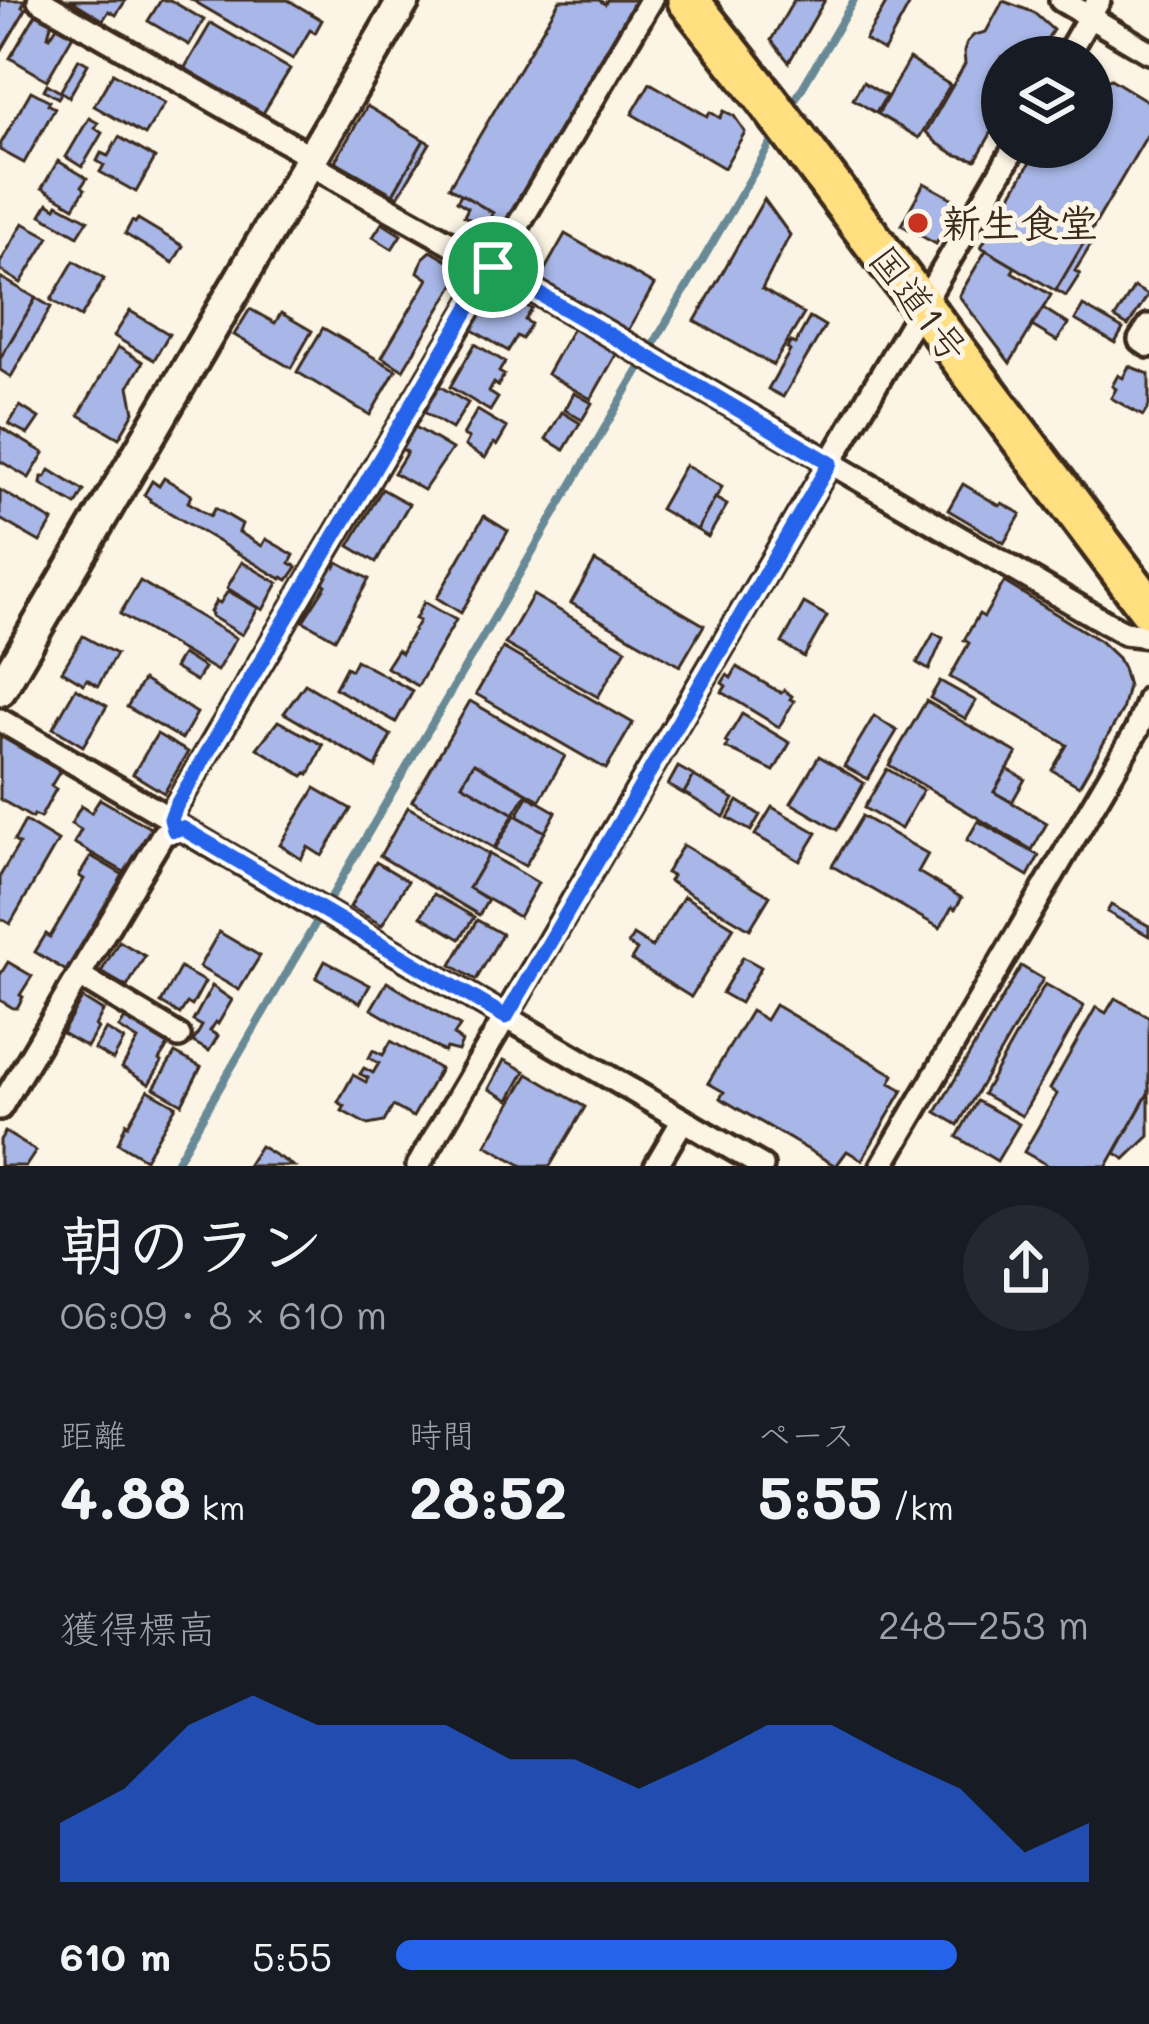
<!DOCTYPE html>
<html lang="ja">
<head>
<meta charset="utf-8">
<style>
  :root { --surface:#171b24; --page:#242831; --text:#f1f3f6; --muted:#9ea1a6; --accent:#2563eb }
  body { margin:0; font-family:Mali,"Klee One",sans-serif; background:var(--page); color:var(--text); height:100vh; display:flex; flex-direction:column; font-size:45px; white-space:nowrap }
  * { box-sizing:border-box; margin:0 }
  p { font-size:39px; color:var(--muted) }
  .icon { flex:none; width:66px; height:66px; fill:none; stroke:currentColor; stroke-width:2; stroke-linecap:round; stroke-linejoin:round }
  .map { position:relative; height:1166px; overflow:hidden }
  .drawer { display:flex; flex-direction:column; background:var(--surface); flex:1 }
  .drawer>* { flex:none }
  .buttons { position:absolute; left:981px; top:36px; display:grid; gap:24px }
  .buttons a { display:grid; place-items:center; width:132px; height:132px; border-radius:50%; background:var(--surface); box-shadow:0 3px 9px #0004; font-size:60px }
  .pin { position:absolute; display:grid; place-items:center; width:102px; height:102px; color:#fff; margin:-51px; border:6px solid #fff; border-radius:50%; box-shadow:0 3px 12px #0007 }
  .round { display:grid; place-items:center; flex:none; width:126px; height:126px; border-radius:63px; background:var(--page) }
  .head { display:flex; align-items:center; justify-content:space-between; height:204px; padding:0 60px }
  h1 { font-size:66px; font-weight:700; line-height:90px }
  .stats { display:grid; grid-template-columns:repeat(3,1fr); gap:18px; height:204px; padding:12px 60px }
  .stats div { display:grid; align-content:center }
  .stats b { font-size:60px; font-weight:700 }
  .stats small { font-size:33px; font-weight:400 }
  .stats p { font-size:33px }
  .chart { height:336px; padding:24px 60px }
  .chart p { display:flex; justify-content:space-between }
  .chart svg { width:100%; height:216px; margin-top:12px; fill:var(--accent); opacity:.7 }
  ul { padding:0 60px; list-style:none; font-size:39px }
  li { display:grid; grid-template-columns:192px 144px 1fr; align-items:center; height:90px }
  li i { height:30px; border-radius:15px; background:var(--accent) }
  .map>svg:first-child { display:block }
</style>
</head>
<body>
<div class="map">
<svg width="1149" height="1166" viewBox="0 0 1149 1166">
  <rect width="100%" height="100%" fill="#fcf5e5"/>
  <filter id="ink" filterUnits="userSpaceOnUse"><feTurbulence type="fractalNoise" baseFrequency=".00833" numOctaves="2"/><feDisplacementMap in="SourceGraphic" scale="24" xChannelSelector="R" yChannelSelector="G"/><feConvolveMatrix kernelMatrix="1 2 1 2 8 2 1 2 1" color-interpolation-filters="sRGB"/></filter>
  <g filter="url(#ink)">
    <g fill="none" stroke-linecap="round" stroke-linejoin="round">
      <g stroke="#678996" stroke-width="8">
        <path d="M791,107L854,0"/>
        <path d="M174,1166L775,136"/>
      </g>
    </g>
    <g fill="#a8b7e7" stroke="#3b2a1e" stroke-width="3">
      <path d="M0,0H25L22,7L26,9L0,53Z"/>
      <path d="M71,0H126L116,15L109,11L103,20Z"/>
      <path d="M161,0H170L204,20L189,45L148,21Z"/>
      <path d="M192,0H288L322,20L315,33L310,30L293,59Z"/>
      <path d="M560,0H599L605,4L607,0H638L499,236L484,227L493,213L449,187Z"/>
      <path d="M794,0H825L789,62L771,40Z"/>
      <path d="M888,0H912L884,51L865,40Z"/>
      <path d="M1003,1L1033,12L1053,30L1035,57H1002V114L976,160L954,154L937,143L926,132L965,64L964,52L967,42L974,35L986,32Z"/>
      <path d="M39,9L53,17L48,36L50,37L57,26L73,35L47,80L10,58Z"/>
      <path d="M211,23L290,69L262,115L184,69Z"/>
      <path d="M79,59L88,64L69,97L62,92L58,98L44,90L47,84L60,92Z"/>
      <path d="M909,59L950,85L919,138L878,114Z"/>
      <path d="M113,73L165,103L145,135L94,106Z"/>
      <path d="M1111,79L1149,102V132L1056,291L981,247L1039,147H1092V91L1095,86Z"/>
      <path d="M863,82L886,96L876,113L853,99Z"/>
      <path d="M650,83L707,116L710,112L720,118L724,111L734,116L745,132L724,168L632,114Z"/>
      <path d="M31,91L50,101L48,104L55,108L24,163L0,150V145Z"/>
      <path d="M367,106L424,140L393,194L335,161Z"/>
      <path d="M89,118L98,123L95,128L102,133L82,167L66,157Z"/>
      <path d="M119,137L155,158L136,192L100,172L104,165L97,161L101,153L108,156Z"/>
      <path d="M424,140L430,143L398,197L393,194Z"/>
      <path d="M58,161L87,178L82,186L85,189L74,207L42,188Z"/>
      <path d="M924,183L959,202L936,244L901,225Z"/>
      <path d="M461,194L493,213L484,227L464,216L468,208L457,201Z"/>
      <path d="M764,199L790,235L762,289L804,314L773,365L695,321Z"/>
      <path d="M48,203L56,208L58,204L88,220L78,236L41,215Z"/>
      <path d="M138,219L183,246L173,263L125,234L132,221L135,223Z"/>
      <path d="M23,223L49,237L21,283L0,270V263Z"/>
      <path d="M382,223L401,235L392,249L373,237Z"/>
      <path d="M565,234L654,285L628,331L539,280Z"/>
      <path d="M1089,234L1095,238L1075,271L1080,274L1066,296L1056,290Z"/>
      <path d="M986,250L1015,267L1012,272L1051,295L1010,363L959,296Z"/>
      <path d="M431,251L463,270L403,370L382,357L428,279L418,272L423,258Z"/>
      <path d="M74,261L104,279L81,317L51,300Z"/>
      <path d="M0,277L36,298L0,359Z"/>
      <path d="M493,286L532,309L525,320L531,324L522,339L517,336L508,351L469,328Z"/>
      <path d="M1134,287L1148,295L1128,326L1115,318Z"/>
      <path d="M36,298L51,307L11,377L0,370V359Z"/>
      <path d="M1083,306L1123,329L1115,343L1075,320Z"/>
      <path d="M1043,308L1068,324L1057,341L1032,326Z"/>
      <path d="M250,309L275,323L281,313L312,331L291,368L234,335Z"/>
      <path d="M130,311L169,334L154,360L114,336Z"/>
      <path d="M810,317L825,326L783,397L768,389L790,351L787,348L791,342L795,344Z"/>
      <path d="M323,328L396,370L370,415L297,372Z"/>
      <path d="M573,328L617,353L591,399L547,374Z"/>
      <path d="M475,344L505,362L499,372L504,375L498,386L494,383L489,392L498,398L490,411L450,387Z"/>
      <path d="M118,347L143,362L129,386L134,412L119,438L79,415Z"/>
      <path d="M1129,366L1149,374V406L1143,416L1111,398L1116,389L1112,386L1118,375L1123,378Z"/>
      <path d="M434,383L468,403L452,429L419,409Z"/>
      <path d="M574,393L592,403L582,420L565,410Z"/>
      <path d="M20,406L39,418L28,434L9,424Z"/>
      <path d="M477,410L507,428L497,445L494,443L485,458L465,446L469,438L463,435Z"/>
      <path d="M562,412L580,423L564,450L546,439Z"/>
      <path d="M412,425L452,449L424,490L394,473L407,452L398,447Z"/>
      <path d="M0,427L44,453L29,478L0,461Z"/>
      <path d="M685,465L722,487L697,530L660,509Z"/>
      <path d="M50,470L84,491L76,505L41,484L42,477H46Z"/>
      <path d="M164,478L192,495L188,502L210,516L215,508L242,524L239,532L262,546L266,539L294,555L290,563L297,567L288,580L282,577L281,579L150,501V499L144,495L152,481L159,486Z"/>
      <path d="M963,484L1000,506L1002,503L1021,514L1004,543L948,510Z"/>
      <path d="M382,489L409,504L376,562L349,546Z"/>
      <path d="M0,490L53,521L40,542L0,519Z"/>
      <path d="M715,498L727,505L708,537L697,530Z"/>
      <path d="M484,516L508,531L461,613L437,598Z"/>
      <path d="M595,561L704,625L680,666L571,603Z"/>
      <path d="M242,562L278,583L263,610L227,588Z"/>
      <path d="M338,562L369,579L335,639L303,621L326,585L322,582L331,565L335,567Z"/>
      <path d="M140,581L236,638L217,671L120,614Z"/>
      <path d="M1004,582L1100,641L1118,658L1123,668L1128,686L1122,711L1079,786L1052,770L1067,745L950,677L969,643L964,640L979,614L984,617Z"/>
      <path d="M228,591L258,608L242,635L211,616L212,614L210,612L216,601L220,603Z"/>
      <path d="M533,595L626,649L598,697L505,644Z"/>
      <path d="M424,602L456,620L418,686L386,667L397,650L401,653L419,621L415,619Z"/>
      <path d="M804,603L827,616L804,657L782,643Z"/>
      <path d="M934,633L943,638L929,670L917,663Z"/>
      <path d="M83,636L116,654L98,686L87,679L84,684L62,671Z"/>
      <path d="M503,648L633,723L606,769L476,694Z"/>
      <path d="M182,654L204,668L196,681L174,668Z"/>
      <path d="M356,660L413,691L396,722L335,688L346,667L351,670Z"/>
      <path d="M737,667L781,693L784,690L792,696L790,699L794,701L779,727L722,692L726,686L722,683L727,675L731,678Z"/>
      <path d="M143,680L197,713L182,739L127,707Z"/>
      <path d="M940,681L976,701L966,719L930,698Z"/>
      <path d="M305,684L391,735L376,767L284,713Z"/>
      <path d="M76,688L107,706L83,746L53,728Z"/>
      <path d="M470,701L565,756L540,800L474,763L462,784L514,814L494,848L412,801Z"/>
      <path d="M926,701L1017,753L994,792L1047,823L1032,850L889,765Z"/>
      <path d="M742,714L790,743L774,771L726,748L728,744L725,742Z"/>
      <path d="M874,716L897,731L868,779L844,766Z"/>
      <path d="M278,721L323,745L309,775L306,773L303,776L257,748Z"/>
      <path d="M157,734L188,752L164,793L133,774Z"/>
      <path d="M0,736L60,771L51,786L56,789L40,818L34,815L32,818L0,799Z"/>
      <path d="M819,756L864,783L837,830L791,803Z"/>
      <path d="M474,763L527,793L514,814L462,784Z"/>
      <path d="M678,767L694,776L684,794L668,785Z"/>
      <path d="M887,769L923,790L901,829L864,808Z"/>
      <path d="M1007,769L1025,779L1012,802L994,792Z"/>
      <path d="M694,776L734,799L724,817L684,793Z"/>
      <path d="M315,788L351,809L322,856L308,847L301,859L280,845Z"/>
      <path d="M528,796L556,812L545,832L517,816Z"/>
      <path d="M100,799L152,829L126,873L74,843L81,830L71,824L81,806L91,813Z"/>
      <path d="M738,801L760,815L751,831L728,818Z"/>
      <path d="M408,807L489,854L469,888L488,900L479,915L380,856Z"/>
      <path d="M772,807L817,833L800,861L755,835Z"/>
      <path d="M515,815L545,832L525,866L495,849Z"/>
      <path d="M862,816L928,854L918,872L962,898L955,909L952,907L940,928L832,866Z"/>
      <path d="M25,821L58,841L10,924L0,918V876L19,844L14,841Z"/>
      <path d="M978,821L1039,856L1028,876L967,840Z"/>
      <path d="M683,845L770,896L750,929L669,881L672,876L666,873Z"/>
      <path d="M489,854L538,883L519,917L469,888Z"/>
      <path d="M91,856L125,876L68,972L35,952L46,934L50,937L84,879L79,876Z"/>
      <path d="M376,862L408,881L382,925L350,907Z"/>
      <path d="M434,894L474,917L460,939L421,916Z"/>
      <path d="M684,896L734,927L691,997L631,960L637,950L628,944L633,935L652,947Z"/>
      <path d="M1111,905L1149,926V936L1107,912Z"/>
      <path d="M477,920L502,934L476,980L451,965Z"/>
      <path d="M219,932L260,956L239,990L199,967Z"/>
      <path d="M119,941L145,956L127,987L101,972Z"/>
      <path d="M743,957L761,967L740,1003L722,993Z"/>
      <path d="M325,961L370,985L360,1003L316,978Z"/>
      <path d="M8,962L32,976L20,995L23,997L17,1008H13L0,1000V975Z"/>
      <path d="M1021,966L1043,979L958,1125L936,1112Z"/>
      <path d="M180,968L205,982L192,1006L187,1003L180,1014L161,1003Z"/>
      <path d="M387,982L460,1026L454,1035L462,1042L458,1051L446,1048L444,1052L371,1009Z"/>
      <path d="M1045,984L1084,1006L1022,1116L983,1094Z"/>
      <path d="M212,986L232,1000L218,1024L216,1022L210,1031L218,1036L209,1051L193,1042L202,1026L193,1021Z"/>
      <path d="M82,998L103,1011L95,1026L98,1028L87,1047L62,1033Z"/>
      <path d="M1115,998L1149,1017V1092L1107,1166H1049L1024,1152L1057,1094L1050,1089L1096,1007L1106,1013Z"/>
      <path d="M775,1005L894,1075L890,1083L903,1090L862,1160L847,1151L836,1166L720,1098L724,1092L708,1083L751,1011L766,1020Z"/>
      <path d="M125,1019L169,1044L159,1060L162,1062L149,1084L122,1068L138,1040L119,1028Z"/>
      <path d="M106,1029L124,1040L113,1060L94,1049Z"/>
      <path d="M391,1041L440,1069L413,1117L393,1106L384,1122L368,1125L342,1111L345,1106L338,1102L353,1075L366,1082L368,1078L360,1074L364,1068L373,1073L379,1063L369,1058L373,1050L383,1055Z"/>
      <path d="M175,1053L201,1067L182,1104L154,1088Z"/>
      <path d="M504,1060L525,1071L509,1100L489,1089Z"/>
      <path d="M528,1074L585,1107L550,1166H523L486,1145Z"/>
      <path d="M148,1090L176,1106L145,1159L118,1143L126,1123L128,1125Z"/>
      <path d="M1149,1092V1136L1125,1159L1115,1153Z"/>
      <path d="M977,1101L1019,1124L997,1161L957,1137Z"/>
      <path d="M5,1132L36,1151L26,1166H0V1140Z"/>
      <path d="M260,1146L293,1166H247Z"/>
    </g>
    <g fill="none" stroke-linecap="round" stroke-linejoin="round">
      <defs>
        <g id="street">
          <path d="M39,0L312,157"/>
          <path d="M1061,0L1149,52"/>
          <path d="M1066,57L1099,0"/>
          <path d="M308,163L493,267L1124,633L1149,636"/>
          <path d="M1149,326L1140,340L1149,346"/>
          <path d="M0,720L171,819L174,830"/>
          <path d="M171,819L176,806L651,0"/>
          <path d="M80,976L179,1036"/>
          <path d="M0,1108L163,834L181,828L762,1166"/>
          <path d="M418,1166L1015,147"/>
          <path d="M656,1166L683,1120"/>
          <path d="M882,1166L1137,730L1149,698"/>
        </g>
        <path id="secondary" d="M0,690L404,0"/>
        <path id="highway" d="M688,0L766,99L1149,608"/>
      </defs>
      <use href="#street" stroke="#3b2a1e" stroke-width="30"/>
      <use href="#secondary" stroke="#3b2a1e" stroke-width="39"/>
      <use href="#highway" stroke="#3b2a1e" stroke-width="48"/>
      <use href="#street" stroke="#fcf5e5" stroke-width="21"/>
      <use href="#secondary" stroke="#fcf5e5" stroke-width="30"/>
      <use href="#highway" stroke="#ffdf80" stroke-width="39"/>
    </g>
  </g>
  <g fill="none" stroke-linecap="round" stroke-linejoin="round" filter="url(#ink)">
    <defs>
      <path id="route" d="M493,267L830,463L506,1017L182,828L174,830L171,819L176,806Z"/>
    </defs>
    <use href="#route" stroke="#fff" stroke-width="24"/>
    <use href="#route" stroke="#2563eb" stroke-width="15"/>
  </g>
  <circle fill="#c8321e" stroke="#fcf5e5" stroke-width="4.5" cx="918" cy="223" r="12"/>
  <g text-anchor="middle" stroke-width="10" stroke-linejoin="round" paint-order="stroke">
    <g font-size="39" font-weight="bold" fill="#3b2a1e" stroke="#fcf5e5" text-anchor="start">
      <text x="942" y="237">新生食堂</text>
    </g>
    <g font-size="39" fill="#3b2a1e" stroke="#fcf5e5">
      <text transform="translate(919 304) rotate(53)" y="14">国道1号</text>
    </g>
  </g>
</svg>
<div class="buttons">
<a><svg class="icon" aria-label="layers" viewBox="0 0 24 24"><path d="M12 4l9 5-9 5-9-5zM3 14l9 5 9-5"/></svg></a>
</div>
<div class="pin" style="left:493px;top:267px;background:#1e9e55"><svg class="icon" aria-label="arrive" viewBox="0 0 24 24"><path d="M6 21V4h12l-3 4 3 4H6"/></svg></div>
</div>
<section class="drawer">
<div class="head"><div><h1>朝のラン</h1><p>06:09 · 8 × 610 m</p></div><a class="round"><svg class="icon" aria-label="share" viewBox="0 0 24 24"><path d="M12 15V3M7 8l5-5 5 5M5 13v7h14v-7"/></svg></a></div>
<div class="stats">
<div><p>距離</p><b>4.88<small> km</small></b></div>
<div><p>時間</p><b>28:52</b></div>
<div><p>ペース</p><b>5:55<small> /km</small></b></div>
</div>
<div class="chart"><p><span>獲得標高</span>248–253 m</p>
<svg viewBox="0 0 160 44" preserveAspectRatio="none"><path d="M0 44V32L10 25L20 12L30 6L40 12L50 12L60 12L70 19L80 19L90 25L100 19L110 12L120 12L130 19L140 25L150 38L160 32V44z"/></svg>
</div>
<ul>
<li><b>610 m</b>5:55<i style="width:81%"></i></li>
</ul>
</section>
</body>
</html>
